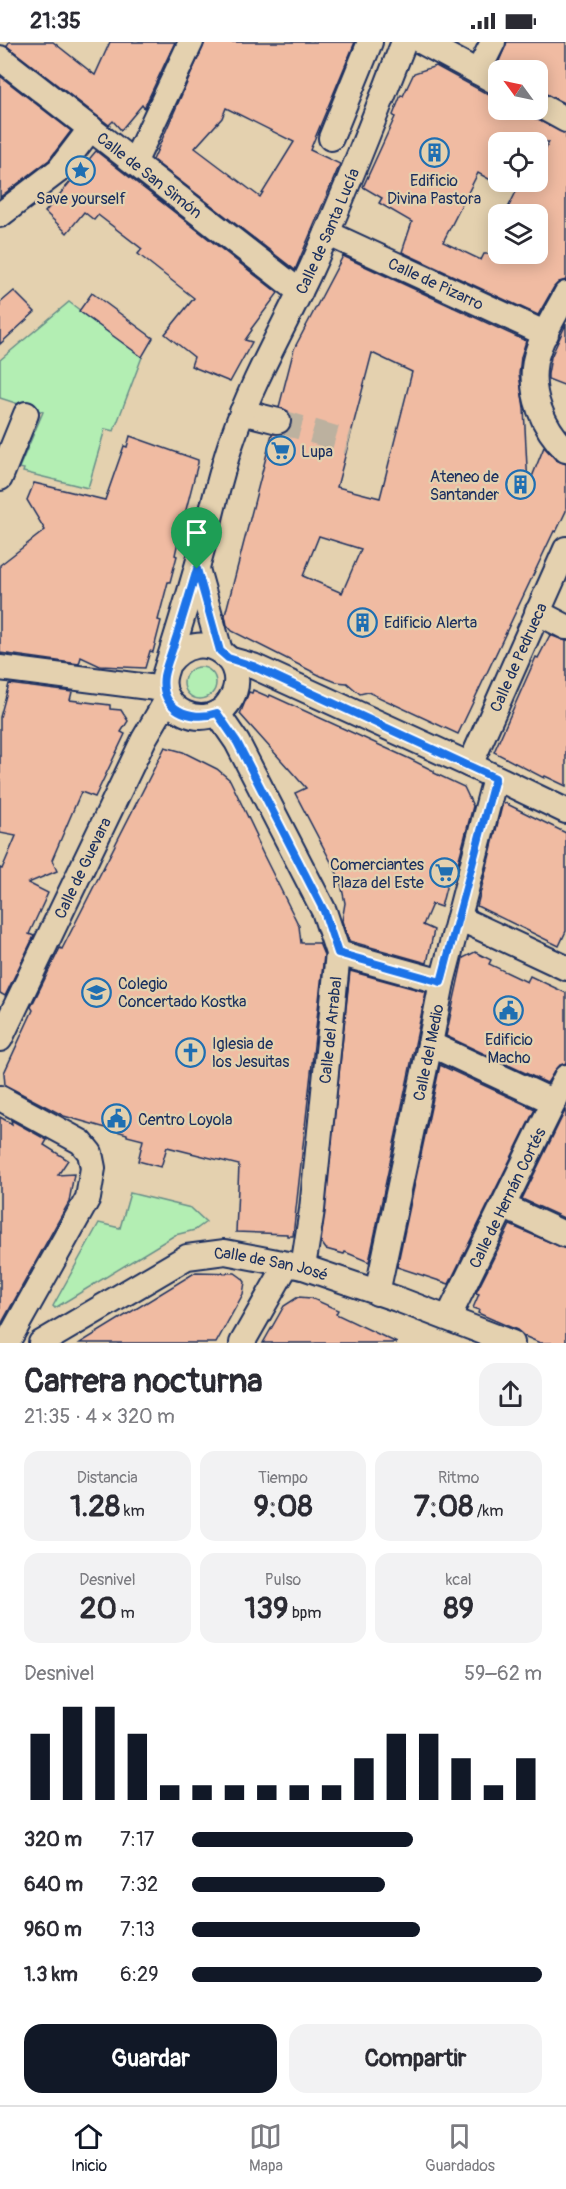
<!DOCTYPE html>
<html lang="es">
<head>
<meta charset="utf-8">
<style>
  :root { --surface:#fff; --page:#f2f2f3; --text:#2b2b33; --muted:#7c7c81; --line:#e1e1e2; --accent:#111827 }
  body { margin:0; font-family:Pangolin,sans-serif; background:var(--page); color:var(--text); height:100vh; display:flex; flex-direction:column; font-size:22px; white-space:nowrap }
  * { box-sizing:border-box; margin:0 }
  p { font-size:20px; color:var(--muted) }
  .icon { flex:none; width:33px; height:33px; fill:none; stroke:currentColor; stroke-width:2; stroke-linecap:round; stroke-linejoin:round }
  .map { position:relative; height:1301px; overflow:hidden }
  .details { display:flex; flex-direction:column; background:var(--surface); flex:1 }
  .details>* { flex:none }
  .needle { width:39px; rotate:303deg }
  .buttons { position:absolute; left:488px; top:18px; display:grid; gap:12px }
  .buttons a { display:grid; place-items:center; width:60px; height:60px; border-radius:12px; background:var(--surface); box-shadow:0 3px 15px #0003; font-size:30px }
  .pin { position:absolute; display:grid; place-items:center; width:51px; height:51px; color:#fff; margin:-62px -26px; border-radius:50% 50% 50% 0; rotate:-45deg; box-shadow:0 0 6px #0007 }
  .pin .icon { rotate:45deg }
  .round { display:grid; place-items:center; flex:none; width:63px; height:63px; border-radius:18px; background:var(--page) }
  .head { display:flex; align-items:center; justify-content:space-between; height:102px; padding:0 24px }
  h1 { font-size:33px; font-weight:800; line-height:45px }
  .metrics { display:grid; grid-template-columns:repeat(3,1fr); gap:9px; height:102px; padding:6px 24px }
  .metrics div { display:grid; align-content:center; border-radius:15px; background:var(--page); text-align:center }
  .metrics b { font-size:30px; font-weight:800 }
  .metrics small { font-size:16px; font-weight:400 }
  .metrics p { font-size:16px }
  .chart { height:168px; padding:12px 24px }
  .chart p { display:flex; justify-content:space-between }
  .chart svg { width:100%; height:108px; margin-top:6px; stroke:var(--accent); stroke-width:6 }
  .primary-button { display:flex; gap:12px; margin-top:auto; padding:12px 24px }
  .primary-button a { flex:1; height:69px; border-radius:18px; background:var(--accent); color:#fff; font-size:24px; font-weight:800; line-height:69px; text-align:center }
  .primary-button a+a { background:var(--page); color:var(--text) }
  ul { padding:0 24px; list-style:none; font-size:20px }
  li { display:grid; grid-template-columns:96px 72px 1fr; align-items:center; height:45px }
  li i { height:15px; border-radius:8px; background:var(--accent) }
  .status { display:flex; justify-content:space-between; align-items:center; height:42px; padding:0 30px; background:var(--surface); direction:ltr }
  .status svg { height:16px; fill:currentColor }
  .menu { display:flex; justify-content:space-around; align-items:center; height:84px; border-top:2px solid var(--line); background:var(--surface); font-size:16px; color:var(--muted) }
  .menu a { display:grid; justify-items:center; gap:3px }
  .menu .selected { color:var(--accent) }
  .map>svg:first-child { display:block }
</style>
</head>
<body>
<div class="status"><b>21:35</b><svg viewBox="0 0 49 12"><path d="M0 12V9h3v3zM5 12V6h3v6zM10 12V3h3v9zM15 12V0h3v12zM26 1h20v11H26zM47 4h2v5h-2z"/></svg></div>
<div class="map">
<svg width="566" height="1301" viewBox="0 0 566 1301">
  <rect width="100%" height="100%" fill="#e4d1af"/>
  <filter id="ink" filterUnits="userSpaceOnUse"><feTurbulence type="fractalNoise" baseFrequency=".0167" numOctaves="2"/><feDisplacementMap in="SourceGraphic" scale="12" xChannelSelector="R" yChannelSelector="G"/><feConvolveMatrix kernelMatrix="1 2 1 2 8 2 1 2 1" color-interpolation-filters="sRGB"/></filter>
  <g filter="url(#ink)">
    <g fill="#b3eeb3" stroke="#678e88" stroke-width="1.5">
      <path d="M69,260L142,315L114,389L105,387L88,446L23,430L24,427L19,426L43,370L0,356V318Z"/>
      <circle cx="200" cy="641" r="16"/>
      <path d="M130,1151L191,1166L206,1180L195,1188L175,1193L55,1266L53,1264L99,1181L120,1186Z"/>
    </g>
    <g fill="#f0bba2" stroke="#1b2f5e" stroke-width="1.5" fill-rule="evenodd">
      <path d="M9,0H53L95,33L110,0H175L144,66L142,63L121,88L113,79L109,83L7,4Z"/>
      <path d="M205,0H355L310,108L340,122L295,228L153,118ZM226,66L294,100L260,155L195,106L222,76Z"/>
      <path d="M507,0H566V62L537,48V28H505L497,24Z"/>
      <path d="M436,24L491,54L498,55V68H524L530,74L566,92V238L559,240L554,245L538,273L402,210L412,180L379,161L382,156L363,145L395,75L393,73L401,53L403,54L414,31ZM498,100H549L537,126V140H521L505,172H537V212H484L481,218L443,200L478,131L498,142Z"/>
      <path d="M0,34L71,89L49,118L0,155Z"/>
      <path d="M96,109L278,251L251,287L252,288L245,298L252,300L230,340L191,324L194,315L165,292L194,256L138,212L142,207L98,173L94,178L84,170L67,191L45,170Z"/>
      <path d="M343,214L526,299L521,315L519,332L524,366L528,445L544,405L556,418L566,422V469L556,490L554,489L458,692L368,650L360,652L347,641L336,640L321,634L232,589L227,583L225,573L272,392H282L289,388L292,383V376L288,369L279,365L294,307ZM372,311L412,330L380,456L337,445ZM319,494L361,507L342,551L303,534Z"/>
      <path d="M14,249L35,270L0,302V261Z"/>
      <path d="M92,251L153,296L142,315L79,269Z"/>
      <path d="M566,282V344L548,337V332L551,315Z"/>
      <path d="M130,394L198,418V421L179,495L175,513L177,514L170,540H168L158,578L161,579L153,610L150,609L145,626L100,624L81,615L79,622L0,611V523L45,488L27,458L34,441L105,458L124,404L127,405Z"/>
      <path d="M550,593L566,599V744L545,734L544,736L494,710L536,615L538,616Z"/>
      <path d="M9,642L72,650L70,658L110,663V667L121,668L128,679L121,690L125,692L95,755L81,750L52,818L57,829L28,841L48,851L29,892L34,894L5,954L0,951V826L2,827L16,794L0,791V675Z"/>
      <path d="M253,648L269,655L270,653L410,717L434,729V731L464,745L473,764L454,836L450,830L441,865L432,862L423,883L434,888L427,921L349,899L342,879L345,861L340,837L295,751L306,746L240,672L249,650L252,651Z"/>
      <path d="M165,705L183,710L217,727L230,738L257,794L255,795L264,814L299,884L301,901H319L324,913L293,1194H287V1192L236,1190L239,1123L167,1105L161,1125L138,1119L143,1098L127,1094V1092L64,1074L5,1043L4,1031L33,968L31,965L60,906L62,907Z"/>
      <path d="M503,760L566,791V889L559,904L477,864Z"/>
      <path d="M475,910L491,918L489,922L527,940L530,934L566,951V1021L558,1024L547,1041L446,994L463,916Z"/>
      <path d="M350,929L426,950L369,1220L345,1210L344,1212L326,1207L321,1200Z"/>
      <path d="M440,1023L535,1067L449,1242L397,1225Z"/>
      <path d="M566,1067V1177L522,1157Z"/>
      <path d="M0,1075L12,1082L11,1078L47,1098L44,1103L68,1118L58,1133L74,1132L69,1160L0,1284Z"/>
      <path d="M510,1183L566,1207V1301H540L524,1294L517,1288L478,1271L479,1268L473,1266L479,1252L476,1251Z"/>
      <path d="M196,1230L235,1231L242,1236L245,1240L243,1252L216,1301H80Z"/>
      <path d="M298,1255L311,1256L338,1268L336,1272L397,1301H263L284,1264Z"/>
    </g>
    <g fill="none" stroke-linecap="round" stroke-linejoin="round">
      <path stroke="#bcb19f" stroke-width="24" stroke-dasharray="24 12" stroke-linecap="butt" d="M278,379L349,400"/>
      <defs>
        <g id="street">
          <path d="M422,0L498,41"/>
          <path id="s1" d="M0,16L300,250"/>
          <path d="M478,30L493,0"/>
          <path d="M537,62L566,78"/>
          <path d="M331,96L370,0"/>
          <path d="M135,119L191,0"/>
          <path d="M0,173L59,128L91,86"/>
          <path id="s2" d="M327,191L546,292"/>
          <path d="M566,252C555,273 540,296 535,319C529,352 543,386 566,408"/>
          <path d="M242,370L278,379"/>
          <path d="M0,436L26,372"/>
          <path d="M197,527L220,609"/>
          <path d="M537,570L566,585"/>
          <path d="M228,617L253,624L470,723L566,769"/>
          <path id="s3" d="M168,622C201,578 256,622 229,660C208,692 154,668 165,631C179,587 192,544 204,500C213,466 221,429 233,395C253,337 285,283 311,227C345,153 374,76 404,0"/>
          <path d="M0,626L164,647"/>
          <path d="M217,671L237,700L324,869L338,911L312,1168L303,1225"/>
          <path id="s4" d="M470,723L566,507"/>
          <path d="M459,876L566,926"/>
          <path d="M338,911L442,940"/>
          <path id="s5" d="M0,997L144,697L168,656"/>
          <path d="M430,1002L554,1060"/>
          <path d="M0,1056L81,1100L90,1111L93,1126L88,1156L7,1301"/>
          <path d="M503,1164L566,1193"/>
          <path id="s6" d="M377,1251L430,1002L442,940L495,736"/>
          <path id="s7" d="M448,1276L566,1035"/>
          <path id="s8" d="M41,1301L187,1215L225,1210L303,1225L397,1257L512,1301"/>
          <path d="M242,1301L287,1222"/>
        </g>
      </defs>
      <use href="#street" stroke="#1b2f5e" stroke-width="28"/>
      <use href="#street" stroke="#e4d1af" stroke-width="24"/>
    </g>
  </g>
  <g fill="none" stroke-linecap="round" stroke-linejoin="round" filter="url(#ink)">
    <defs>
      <path id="route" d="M197,527L220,609L228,616L253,624L495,736L441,940L338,911L324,869L237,700L217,671C190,680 159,667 164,634C166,623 172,610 175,599C183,575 190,551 197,527Z"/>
    </defs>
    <use href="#route" stroke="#fff" stroke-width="12"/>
    <use href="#route" stroke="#1a73e8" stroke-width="8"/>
  </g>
  <defs>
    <symbol id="building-ring" viewBox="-11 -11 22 22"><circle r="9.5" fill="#e4d1af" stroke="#1f6fb2" stroke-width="1.5"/><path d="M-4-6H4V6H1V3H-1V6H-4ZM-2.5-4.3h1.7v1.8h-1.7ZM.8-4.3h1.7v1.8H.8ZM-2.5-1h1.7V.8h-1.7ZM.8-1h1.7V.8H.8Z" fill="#1f6fb2"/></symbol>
    <symbol id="sight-ring" viewBox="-11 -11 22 22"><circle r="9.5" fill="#e4d1af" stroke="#1f6fb2" stroke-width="1.5"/><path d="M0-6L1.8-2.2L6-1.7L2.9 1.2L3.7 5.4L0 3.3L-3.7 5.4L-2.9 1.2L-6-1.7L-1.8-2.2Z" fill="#1f6fb2"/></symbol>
    <symbol id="supermarket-ring" viewBox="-11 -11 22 22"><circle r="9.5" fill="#e4d1af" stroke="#1f6fb2" stroke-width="1.5"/><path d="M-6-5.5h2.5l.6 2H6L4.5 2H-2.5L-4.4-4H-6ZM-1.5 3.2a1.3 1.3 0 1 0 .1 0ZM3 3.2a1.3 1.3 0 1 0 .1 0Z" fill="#1f6fb2"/></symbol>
    <symbol id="school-ring" viewBox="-11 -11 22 22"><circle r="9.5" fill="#e4d1af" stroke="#1f6fb2" stroke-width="1.5"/><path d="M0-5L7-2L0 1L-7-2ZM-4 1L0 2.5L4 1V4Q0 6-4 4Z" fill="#1f6fb2"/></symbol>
    <symbol id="civic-ring" viewBox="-11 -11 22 22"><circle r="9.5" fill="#e4d1af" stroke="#1f6fb2" stroke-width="1.5"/><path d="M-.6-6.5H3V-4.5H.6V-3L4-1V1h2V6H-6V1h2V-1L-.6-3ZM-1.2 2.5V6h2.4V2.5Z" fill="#1f6fb2"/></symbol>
    <symbol id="church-ring" viewBox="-11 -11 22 22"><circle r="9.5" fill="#e4d1af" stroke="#1f6fb2" stroke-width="1.5"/><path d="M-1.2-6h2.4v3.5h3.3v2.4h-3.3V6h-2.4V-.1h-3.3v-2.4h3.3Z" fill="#1f6fb2"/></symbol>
  </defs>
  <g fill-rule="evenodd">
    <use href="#building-ring" x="418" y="94" width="33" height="33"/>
    <use href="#sight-ring" x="64" y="112" width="33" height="33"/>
    <use href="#supermarket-ring" x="264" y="392" width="33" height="33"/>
    <use href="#building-ring" x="504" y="426" width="33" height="33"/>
    <use href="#building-ring" x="346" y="564" width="33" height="33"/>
    <use href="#supermarket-ring" x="428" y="814" width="33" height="33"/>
    <use href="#school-ring" x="80" y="934" width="33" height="33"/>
    <use href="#civic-ring" x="492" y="952" width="33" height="33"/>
    <use href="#church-ring" x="174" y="994" width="33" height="33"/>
    <use href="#civic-ring" x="100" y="1060" width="33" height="33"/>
  </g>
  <g text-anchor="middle" stroke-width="4.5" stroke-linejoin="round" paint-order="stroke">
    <g font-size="16" fill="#1b2f5e" stroke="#e4d1af">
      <text dy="6" stroke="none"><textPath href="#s1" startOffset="190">Calle de San Simón</textPath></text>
      <text dy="6" stroke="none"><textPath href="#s3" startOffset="688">Calle de Santa Lucía</textPath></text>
      <text dy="6" stroke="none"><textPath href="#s2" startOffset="120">Calle de Pizarro</textPath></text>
      <text dy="6" stroke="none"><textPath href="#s4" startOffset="118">Calle de Pedrueca</textPath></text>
      <text dy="6" stroke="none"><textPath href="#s5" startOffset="190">Calle de Guevara</textPath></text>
      <text transform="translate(330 988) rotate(-84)" y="6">Calle del Arrabal</text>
      <text dy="6" stroke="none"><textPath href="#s6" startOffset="246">Calle del Medio</textPath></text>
      <text dy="6" stroke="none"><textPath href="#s7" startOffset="134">Calle de Hernán Cortés</textPath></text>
      <text dy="6" stroke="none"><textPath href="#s8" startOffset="255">Calle de San José</textPath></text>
    </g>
    <g font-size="16" fill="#1b2f5e" stroke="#e4d1af" text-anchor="start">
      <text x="434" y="144" text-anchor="middle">Edificio<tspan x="434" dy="18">Divina Pastora</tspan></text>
      <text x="81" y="162" text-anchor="middle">Save yourself</text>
      <text x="301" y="415">Lupa</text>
      <text x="499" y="440" text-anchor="end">Ateneo de<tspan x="499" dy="18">Santander</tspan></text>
      <text x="384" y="586">Edificio Alerta</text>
      <text x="424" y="828" text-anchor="end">Comerciantes<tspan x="424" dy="18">Plaza del Este</tspan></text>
      <text x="118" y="947">Colegio<tspan x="118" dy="18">Concertado Kostka</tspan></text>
      <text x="509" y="1003" text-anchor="middle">Edificio<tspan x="509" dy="18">Macho</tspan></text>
      <text x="212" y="1007">Iglesia de<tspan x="212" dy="18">los Jesuitas</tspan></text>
      <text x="138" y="1083">Centro Loyola</text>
    </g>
  </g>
</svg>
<div class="buttons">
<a><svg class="needle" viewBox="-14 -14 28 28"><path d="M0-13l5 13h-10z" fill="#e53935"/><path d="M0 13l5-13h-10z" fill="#7c7c81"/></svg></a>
<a><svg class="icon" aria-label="locate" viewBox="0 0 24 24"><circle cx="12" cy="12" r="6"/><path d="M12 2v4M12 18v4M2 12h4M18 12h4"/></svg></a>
<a><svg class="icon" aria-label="layers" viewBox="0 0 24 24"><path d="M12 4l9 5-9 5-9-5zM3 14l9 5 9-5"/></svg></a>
</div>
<div class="pin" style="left:197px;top:527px;background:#1e9e55"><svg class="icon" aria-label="arrive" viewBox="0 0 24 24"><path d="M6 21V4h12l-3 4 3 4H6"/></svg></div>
</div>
<section class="details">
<div class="head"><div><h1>Carrera nocturna</h1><p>21:35 · 4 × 320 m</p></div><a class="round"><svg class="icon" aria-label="share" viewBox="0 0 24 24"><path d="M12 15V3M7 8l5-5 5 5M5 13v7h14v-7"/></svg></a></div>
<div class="metrics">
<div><p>Distancia</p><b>1.28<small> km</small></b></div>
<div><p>Tiempo</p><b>9:08</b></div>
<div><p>Ritmo</p><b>7:08<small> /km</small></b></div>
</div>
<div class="metrics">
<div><p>Desnivel</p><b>20<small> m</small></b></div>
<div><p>Pulso</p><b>139<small> bpm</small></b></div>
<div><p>kcal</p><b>89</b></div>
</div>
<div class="chart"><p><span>Desnivel</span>59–62 m</p>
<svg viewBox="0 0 160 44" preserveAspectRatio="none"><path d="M5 44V17M15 44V6M25 44V6M35 44V17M45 44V38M55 44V38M65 44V38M75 44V38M85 44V38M95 44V38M105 44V27M115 44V17M125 44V17M135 44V27M145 44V38M155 44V27"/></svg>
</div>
<ul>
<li><b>320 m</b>7:17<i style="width:63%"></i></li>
<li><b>640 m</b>7:32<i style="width:55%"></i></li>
<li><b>960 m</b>7:13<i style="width:65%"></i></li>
<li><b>1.3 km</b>6:29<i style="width:100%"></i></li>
</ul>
<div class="primary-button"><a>Guardar</a><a>Compartir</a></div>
</section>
<nav class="menu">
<a class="selected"><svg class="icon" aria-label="home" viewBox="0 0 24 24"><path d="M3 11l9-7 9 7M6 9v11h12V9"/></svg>Inicio</a>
<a><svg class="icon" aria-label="map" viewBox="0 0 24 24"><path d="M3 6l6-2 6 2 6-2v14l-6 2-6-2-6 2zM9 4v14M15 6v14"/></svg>Mapa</a>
<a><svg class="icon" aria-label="saved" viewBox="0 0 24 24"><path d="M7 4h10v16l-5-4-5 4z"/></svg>Guardados</a>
</nav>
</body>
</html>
